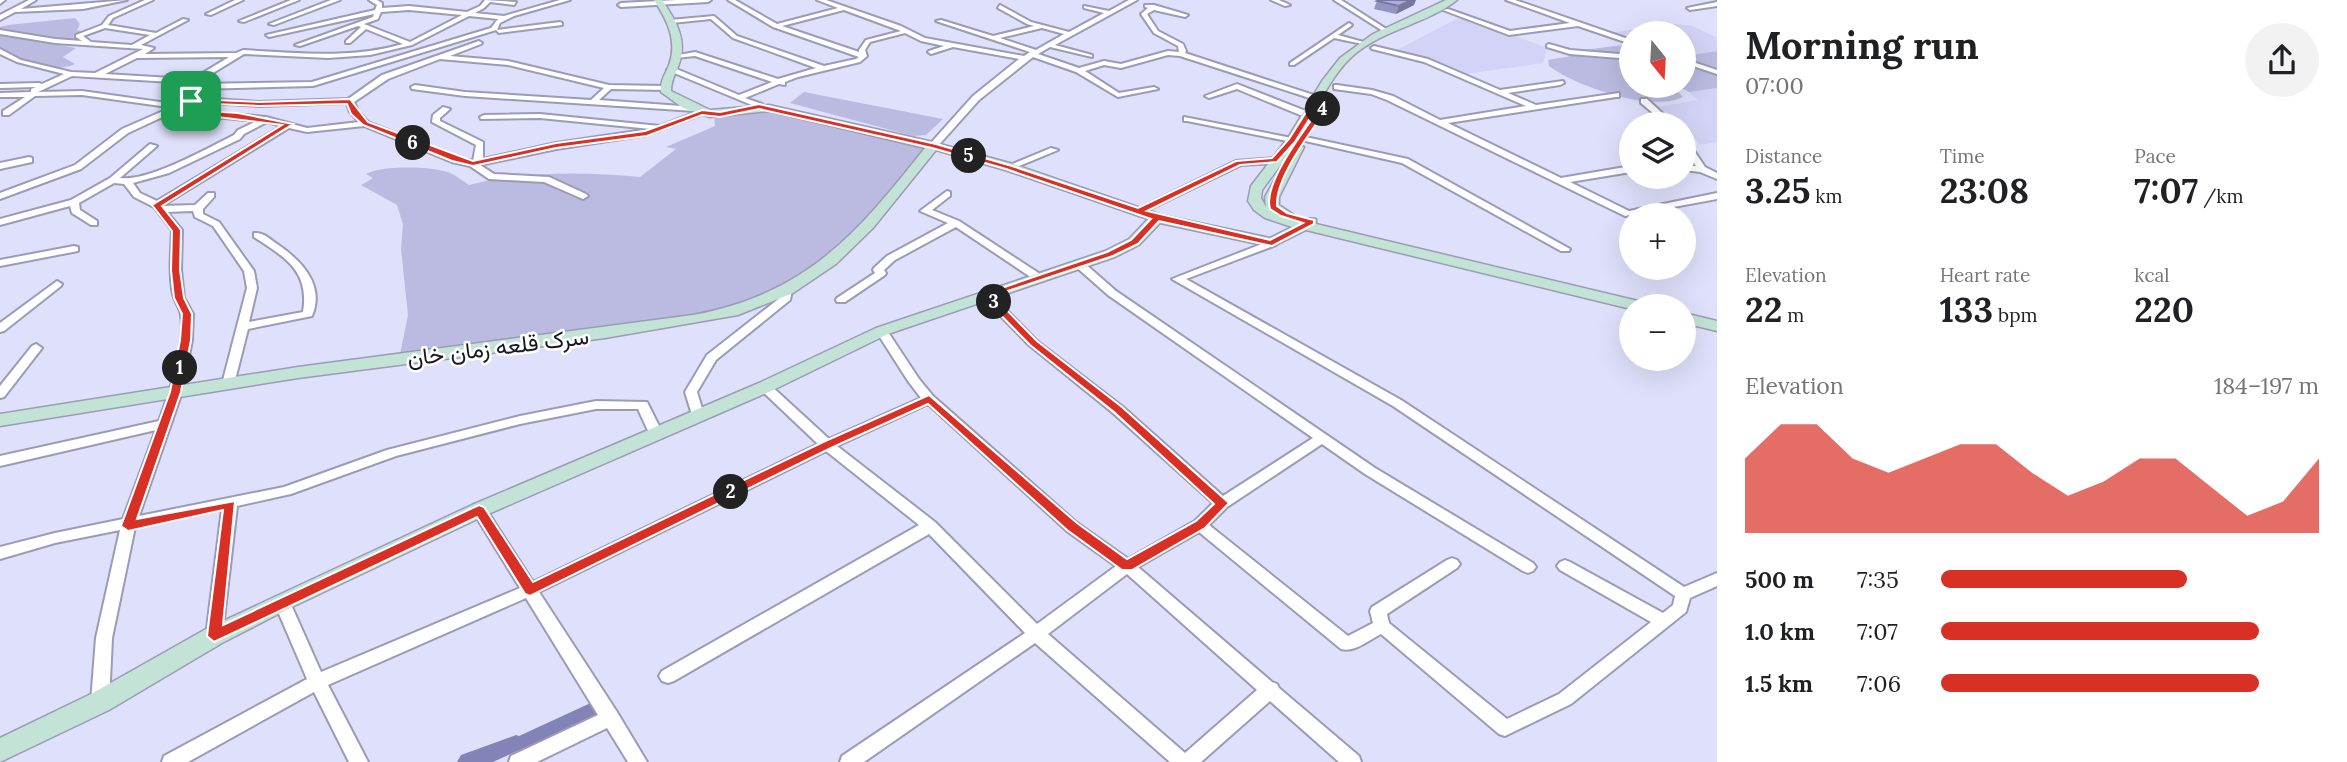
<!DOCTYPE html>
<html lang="en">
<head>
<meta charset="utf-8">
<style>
  :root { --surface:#fff; --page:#f2f2f2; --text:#202124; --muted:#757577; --accent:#d93025 }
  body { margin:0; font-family:Lora,Vazirmatn,serif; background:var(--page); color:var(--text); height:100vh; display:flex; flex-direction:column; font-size:26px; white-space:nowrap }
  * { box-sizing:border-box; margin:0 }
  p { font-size:23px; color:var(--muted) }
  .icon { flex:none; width:38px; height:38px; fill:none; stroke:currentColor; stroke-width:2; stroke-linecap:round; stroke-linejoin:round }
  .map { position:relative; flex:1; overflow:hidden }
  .details { display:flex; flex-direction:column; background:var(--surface); width:630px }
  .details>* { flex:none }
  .needle { width:46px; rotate:162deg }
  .tools { position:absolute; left:1619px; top:21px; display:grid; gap:14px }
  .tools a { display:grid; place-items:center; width:77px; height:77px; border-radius:50%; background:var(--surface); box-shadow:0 7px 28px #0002; font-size:35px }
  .pin { position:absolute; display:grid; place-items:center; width:60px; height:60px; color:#fff; margin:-30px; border-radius:14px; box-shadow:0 4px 10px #0006 }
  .km { position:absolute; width:35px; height:35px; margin:-18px; border-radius:50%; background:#222; color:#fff; font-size:19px; line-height:35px; text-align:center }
  .round { display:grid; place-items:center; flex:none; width:74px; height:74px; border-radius:37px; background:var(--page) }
  .summary { display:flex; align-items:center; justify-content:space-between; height:119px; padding:0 28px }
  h1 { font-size:38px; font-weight:800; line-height:52px }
  .metrics { display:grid; grid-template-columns:repeat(3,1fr); gap:10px; height:119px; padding:7px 28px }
  .metrics div { display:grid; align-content:center }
  .metrics b { font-size:35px; font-weight:800 }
  .metrics small { font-size:19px; font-weight:400 }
  .metrics p { font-size:19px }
  .chart { height:196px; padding:14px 28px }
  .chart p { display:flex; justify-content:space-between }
  .chart svg { width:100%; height:126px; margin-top:7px; fill:var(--accent); opacity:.7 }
  ul { padding:0 28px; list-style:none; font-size:23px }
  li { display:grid; grid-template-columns:112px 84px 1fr; align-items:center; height:52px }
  li i { height:18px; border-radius:9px; background:var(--accent) }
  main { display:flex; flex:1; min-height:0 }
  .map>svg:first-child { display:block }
</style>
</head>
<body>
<main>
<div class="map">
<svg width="1717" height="762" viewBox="0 0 1717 762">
  <rect width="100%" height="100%" fill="#dfe0fb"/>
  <g fill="#d2d3f6">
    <path d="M1462,16L1547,48L1543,63L1465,74L1431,59L1395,51Z"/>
    <path d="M1675,24L1693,26L1717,38V51L1684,56V33H1631V41L1607,33Z"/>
    <path d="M1717,88V142L1700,145L1684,124L1658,107L1698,100L1689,92Z"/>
  </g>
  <g fill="#bbbbe1">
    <path d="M75,18L80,24L77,30L82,31L73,36L81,42L0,30V27L8,25Z"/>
    <path d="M0,34L76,48L63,57L75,64C51,75 23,59 0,49Z"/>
    <path d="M1631,44V65L1621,64L1631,68V86H1673L1683,97C1652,113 1575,86 1549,66L1548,60L1571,56L1567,52Z"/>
    <path d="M1717,51V88L1689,92L1678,86H1684V56Z"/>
    <path d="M804,92L943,119L926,135L913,136L790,103Z"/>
    <path d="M759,106L933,146L894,197L811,276L734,311L399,359L408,315L401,249L403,224L397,205L361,185L373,178L366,174C382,165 434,166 450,173C457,176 463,181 469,185C524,171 584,172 640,177L676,149L666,147L715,126L714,115Z"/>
  </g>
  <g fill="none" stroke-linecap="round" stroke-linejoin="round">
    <path fill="#8383b7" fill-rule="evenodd" d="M595,701L602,704L605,710L602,716L534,747L524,748L493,762H457L461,755L516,735L519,736Z"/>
    <defs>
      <g id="street">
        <path d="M0,0H5L0,4Z"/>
        <path d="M29,0H36L21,9L127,0L83,9L15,12L0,20V15Z"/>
        <path d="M145,0H153L113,18L108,25L156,33L183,19L188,20L141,45L154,48L145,54L236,53L243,50C297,53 351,59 403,44L366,29L350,43H346V41L361,27L358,26L300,46L295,45L373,17L374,14L269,37L266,35L375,10L377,5L369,0H377L382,3V8L409,6L467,12L480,6L485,0L516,2L514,5L490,2L484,8L475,13L504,16L560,0H570L514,16L500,23L497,30L560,22L562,23V25L499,33L496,30L313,86L195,89L171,82L72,76L38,92L82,91L167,103L185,97L259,102L348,99L382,75L479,41L482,43L481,44L450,56L508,61L609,85L664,86L668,88L667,90L611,89L599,100L695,107L699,109L695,111L465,96L412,89L411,87L415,85L465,92L591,100L604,88L508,65L440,59L388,79L354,102L358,111L368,122L458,158L473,161L476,145L432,122L433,115L443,107L450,109L440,118V121L483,142V159L556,143L651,129L540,118L481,119L480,117L484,115L540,114L660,126L699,111L706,113L647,135L556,149L480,165L494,174L549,177L586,194L588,196L583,199L544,182L489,179L470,166L452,162L364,126L307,132L289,128L162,206L195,205L208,193H214V197L203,209V214L219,222L254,271L257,288L249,322L303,312C310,270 284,257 254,237V233C263,232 270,239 277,244C302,261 325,285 312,316L248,329L234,384L228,388L224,387L222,384L247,288L244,271L213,226L195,217L193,211L167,212L182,230L181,270L184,298L193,314L192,340L182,392L139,516L284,487L387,450L520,416L596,401L647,402L662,432L655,436L650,435L638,409H596L520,424L396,456L291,494L237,506L222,636L220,641L214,643L208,641L206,636L222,509L135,527L112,638L109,702L106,707L100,710L94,707L91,702L96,638L120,530L55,543L0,559V547L55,533L123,519L156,430L0,466V456L159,421C169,394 186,343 181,315C180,308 175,302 173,295C169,274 171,252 172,230L154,207L134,197L124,184L114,183L79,203L80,210L97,221V225H91L72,213L70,206L0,225V219L71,200L110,178L150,144L157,146L120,178C148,182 208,148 234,135L238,130L257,121L171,113L128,133L81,169L0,199V193L75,165L122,129L179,104L168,107L82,95L35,96L9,115H3V111L25,97H0V93L31,92V89L36,87L0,88V84L39,83L42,84L64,74L17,62L0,54V49L21,60L71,72L95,73L143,49L55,43L0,34V30L55,39L82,41L76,37V35L102,25L109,16ZM409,10L462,15L410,42L364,24L378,19L381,12ZM469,16L498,19L491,28L312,82L195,84L244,54L328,58L370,55L412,45ZM105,28L150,35L132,45L91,42L83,36ZM229,57L188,82L172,78L105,74L137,58ZM194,102L259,106L347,103L350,112L359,122L307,128L266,117L179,109ZM267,122L282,126L157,201L140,193L133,183L169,173L240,139L244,134Z"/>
        <path d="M235,0H243L211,15L206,14Z"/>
        <path d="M291,0H299L244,22L239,21Z"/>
        <path d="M331,0H340L274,25L269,24Z"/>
        <path d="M677,0H711L708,2L621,7L618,5L621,3Z"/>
        <path d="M728,0H735L777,24L838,8L817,0H826L901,26L925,38L1024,56L1030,52L936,21L941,20L993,36L1034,26L1027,24L998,8L1000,5L1031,22L1069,32L1104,13L1084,8V6L1109,11L1129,0H1137L1055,45L1092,55V57L1050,47L1038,54L1079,68L1104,61L1121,64L1168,51L1179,52L1178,46L1154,33L1141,14L1148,8L1145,7V5H1154L1188,15L1185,17L1154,10L1147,14L1158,31L1183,44L1186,51L1185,53L1332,101L1325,103L1180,56L1168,55L1121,68L1104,65L1085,71L1119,93L1154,87L1158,89L1118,97L1076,72L1033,57L979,100L936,148H930V144L973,96L1019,59L953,47L931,54L928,52L929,51L944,46L921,41L905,33L870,42L865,50L867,56L860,62L798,77L785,82V85L779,84L745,98L762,104L763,106L759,108L667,70L674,68L739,95L772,82L695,56L676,58L673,56L695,52L778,79L816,68L733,38L711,19L672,23L670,20L714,16L737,36L824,66L856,59L859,57L773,27ZM844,10L901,31L866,40L859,50V52L782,26ZM1042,28L1064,34L1036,50L1000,38Z"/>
        <path d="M1271,0H1279L1290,5L1285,6Z"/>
        <path d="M1334,0H1341L1391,32L1386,33Z"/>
        <path d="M1506,0H1515L1631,40V44L1578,26L1509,35L1443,10L1448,9L1510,31L1570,23Z"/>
        <path d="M1717,2V6L1690,10L1687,8Z"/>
        <path d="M1349,23L1352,25L1351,26L1338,35L1367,43V45L1334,38L1294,65H1290V63Z"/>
        <path d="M1549,44L1570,50L1631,55V59L1570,54L1547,47V45Z"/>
        <path d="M1374,46L1428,59L1500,90L1563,81L1564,83L1560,85L1508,93L1536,105L1619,93V97H1616L1448,123L1561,178L1631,166V172L1570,182L1629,211L1717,193V199L1625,216L1387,100L1371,94L1334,89V85H1337L1372,90L1393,96L1440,120L1526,106L1424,62L1372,49L1371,48Z"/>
        <path d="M1684,59L1717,70V74L1684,63Z"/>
        <path d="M1237,84L1311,113L1312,115L1305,117L1237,89L1209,98L1205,96Z"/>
        <path d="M1641,99H1647L1674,124H1666L1641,103Z"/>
        <path d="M1184,117L1292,138L1296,140L1292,142L1187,121H1184Z"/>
        <path d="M1301,136L1408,159L1570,249L1569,251H1561L1402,163L1301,140Z"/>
        <path d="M1684,140H1687L1705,167L1717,173V179L1700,172L1684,170V166H1696L1684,148Z"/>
        <path d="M1051,148L1058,150L1012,169L1005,167Z"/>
        <path d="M29,157L32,158V162L0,169V163Z"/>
        <path d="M1274,158L1277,159V163L1241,165L1142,213H1136L1134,211L1236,161Z"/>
        <path d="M947,191L950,192V196L932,210L959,221L1043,276L1044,278L1043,280H1035L956,227L895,260L884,270L886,273L885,275L845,302H837L836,300L837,298L875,273L873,270L874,268L887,256L948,223L920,211Z"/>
        <path d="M1272,240L1276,241V245L1186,279L1401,400L1684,587L1717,573V586L1690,598L1686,612L1571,704L1505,736L1499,734L1381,634C1369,640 1354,653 1341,649L1199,532L1138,567L1272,682L1277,684L1279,688L1359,756L1361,762H1339L1270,701L1201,762H1170L1035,643L864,762H840L842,756L1025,633L929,534L674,681L668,683L662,681L659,676L662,671L919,525L826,451L539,592L617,712L647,762H628L607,728L537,762H509L511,756L598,715L526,598L328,685L368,762H349L314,692L188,762H162L164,756L307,679L274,602L276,598L282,596L288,598L321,672L520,588L472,510L474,506H484L533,582L818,444L761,390L759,387L761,384H769L829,439L921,398L908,381L876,331L882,328L886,329L919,379L933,396L1077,523L1128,559L1195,521L1213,503L1113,413L1029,345L982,297L981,295L982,293H990L1037,341L1123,407L1223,496L1313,438L1108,295L1075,266L1074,264L1079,261L1083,262L1116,291L1375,468L1533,563L1536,567L1533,571L1528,573L1523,571L1365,474L1322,444L1227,507L1209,525L1348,636L1373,623L1370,611L1372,607L1447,560L1452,558L1457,560L1460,564L1457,568L1387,614L1389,623L1507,719L1559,694L1651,622L1560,570L1557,566L1560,562L1565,560L1570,562L1663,613L1673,605L1675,596L1393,406L1172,279ZM928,404L1067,531L1116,566L1037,624L935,522L837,446ZM1127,574L1257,690L1185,753L1048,634Z"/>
        <path d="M74,246L78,247V251L0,266V260Z"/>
        <path d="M57,281L62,284L61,286L4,331L0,332V323Z"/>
        <path d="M787,287L792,290L790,300L716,360L697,392L704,415L698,419L693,418L685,392L707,355L781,297L782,290Z"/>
        <path d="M36,344L42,348L4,397L0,398V386L32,346Z"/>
      </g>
      <g id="secondary">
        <path d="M654,0H662C675,19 688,40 679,64C676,73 671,80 671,91L710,110L769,105L933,142L1013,164L1161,215L1270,238L1292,227L1265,218L1254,210L1248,201L1251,186L1288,138L1322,81L1340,58L1373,34L1446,0H1457C1428,23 1386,29 1356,53C1327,77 1316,115 1295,144L1304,147L1279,197V205L1294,215L1291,218C1300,221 1307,217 1316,219V224L1638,301L1646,306H1631V309L1306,230L1272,247L1160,223L1139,245L1115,257L888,334L771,391L486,515L290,608L222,643L109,710L0,762V738L91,694L206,629L472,505L759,383L876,328L1105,251L1129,239L1148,219L1005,170L936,150L873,228L836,264L793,293L738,315L605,338L298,378L0,426V414L298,367L693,315C806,294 857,234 925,148L769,111L710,117L683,108L661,92C660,81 665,75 669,65C678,41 667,20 654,0ZM1290,152L1265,197L1266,207L1261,198L1262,190Z"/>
        <path d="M1684,313L1717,321V331L1684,323Z"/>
      </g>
    </defs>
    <use href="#street" stroke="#9b9bb5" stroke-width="4"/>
    <use href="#secondary" stroke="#9b9bb5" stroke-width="3"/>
    <use href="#street" fill="#fff" fill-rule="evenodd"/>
    <use href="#secondary" fill="#c2e3d6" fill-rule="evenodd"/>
  </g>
  <path fill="#9494c3" d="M1377,1L1414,5L1396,14L1374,9Z"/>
  <path fill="#78789f" d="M1411,0H1416L1414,5L1396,14L1399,6Z"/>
  <path fill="#acace3" stroke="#78789f" stroke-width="2" d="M1379,0H1411L1399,6L1377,1Z"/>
  <path fill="#d93025" stroke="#fff" stroke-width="2" fill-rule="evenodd" d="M1315,98L1332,101C1315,127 1275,176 1277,206L1287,213L1314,220V224L1272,246L1159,221L1138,244L1113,256L993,296L1037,341L1122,407L1229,503L1205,528L1132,570H1122L1067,530L928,404L831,448L530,596L525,594L477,517L214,642L207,636L223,510L128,531L121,526L170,392L180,340L182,314L174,298L171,270L172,231L152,205L282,125L168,111L191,99L259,102L350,99L368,122L473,161L556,143L645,131L702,110L720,112L759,104L936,144L1012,166L1138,208L1236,161L1272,158L1289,139ZM1320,102H1324C1308,126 1262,182 1270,209L1281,216L1303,223L1270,240L1147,211L1240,165L1277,162L1295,142ZM192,103L259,106L347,104L351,114L363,125L452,161L473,166L556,148L647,136L702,115L720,117L759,109L932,148L1006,169L1151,219L1131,240L1107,252L981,295L1030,345L1114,412L1214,504L1196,521L1127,559L1077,523L929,395L823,442L533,582L484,507L479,505L223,625L235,501L137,519L181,392L191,340L192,314L184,298L180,270L181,230L162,206L293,124L238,113L180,109Z"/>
  <g text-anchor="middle" stroke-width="5" stroke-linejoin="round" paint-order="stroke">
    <g font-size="23" fill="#181822" stroke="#fff">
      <text transform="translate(498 347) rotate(-7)" y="8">سرک قلعه زمان خان</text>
    </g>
  </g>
</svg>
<div class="tools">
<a><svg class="needle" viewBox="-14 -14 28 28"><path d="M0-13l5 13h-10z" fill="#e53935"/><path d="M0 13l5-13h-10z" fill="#757577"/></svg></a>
<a><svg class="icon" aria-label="layers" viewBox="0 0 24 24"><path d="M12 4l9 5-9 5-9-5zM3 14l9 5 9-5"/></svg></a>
<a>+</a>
<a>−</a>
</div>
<div class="pin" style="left:191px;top:101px;background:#1e9e55"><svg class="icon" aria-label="arrive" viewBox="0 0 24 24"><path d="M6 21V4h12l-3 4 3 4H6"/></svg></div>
<b class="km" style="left:180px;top:368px">1</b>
<b class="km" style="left:731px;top:492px">2</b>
<b class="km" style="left:994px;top:302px">3</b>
<b class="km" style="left:1323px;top:109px">4</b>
<b class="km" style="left:969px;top:156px">5</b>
<b class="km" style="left:413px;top:143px">6</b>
</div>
<section class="details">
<div class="summary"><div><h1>Morning run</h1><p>07:00</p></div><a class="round"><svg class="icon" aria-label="share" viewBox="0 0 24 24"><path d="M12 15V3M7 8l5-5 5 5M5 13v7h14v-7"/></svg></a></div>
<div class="metrics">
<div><p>Distance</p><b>3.25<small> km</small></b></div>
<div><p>Time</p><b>23:08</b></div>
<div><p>Pace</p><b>7:07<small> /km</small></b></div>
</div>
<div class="metrics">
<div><p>Elevation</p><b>22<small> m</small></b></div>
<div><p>Heart rate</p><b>133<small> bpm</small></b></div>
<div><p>kcal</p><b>220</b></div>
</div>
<div class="chart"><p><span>Elevation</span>184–197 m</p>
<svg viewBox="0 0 160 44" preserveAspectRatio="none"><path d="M0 44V18L10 6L20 6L30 18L40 23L50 18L60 13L70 13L80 23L90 31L100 26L110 18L120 18L130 28L140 38L150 33L160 18V44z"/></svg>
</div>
<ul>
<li><b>500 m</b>7:35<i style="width:65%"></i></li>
<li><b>1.0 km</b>7:07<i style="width:84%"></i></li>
<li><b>1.5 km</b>7:06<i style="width:84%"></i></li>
</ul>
</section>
</main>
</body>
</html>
